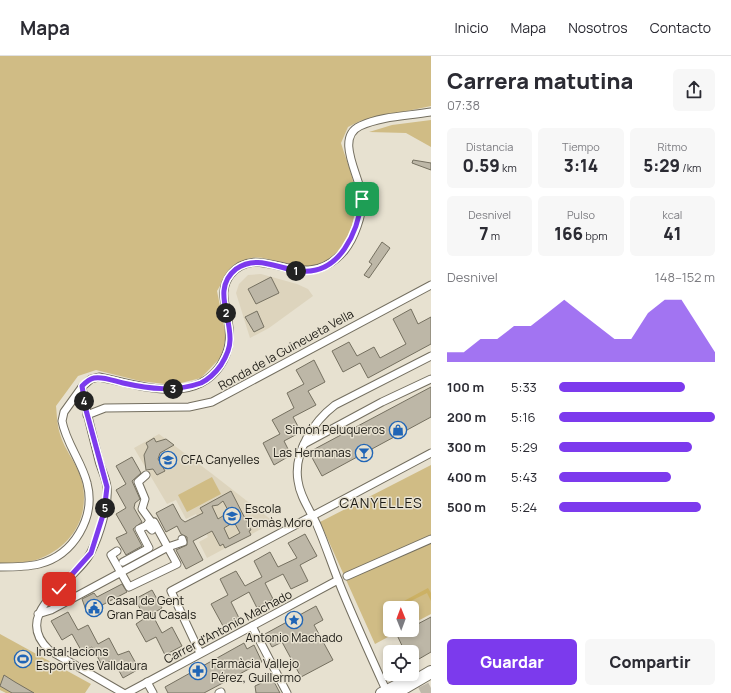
<!DOCTYPE html>
<html lang="es">
<head>
<meta charset="utf-8">
<style>
  :root { --surface:#fff; --page:#f7f7f7; --text:#2b2b33; --muted:#7c7c81; --line:#e1e1e2; --accent:#7c3aed }
  body { margin:0; font-family:Manrope,sans-serif; background:var(--page); color:var(--text); height:100vh; display:flex; flex-direction:column; font-size:15px; white-space:nowrap }
  * { box-sizing:border-box; margin:0 }
  p { font-size:13px; color:var(--muted) }
  .icon { flex:none; width:22px; height:22px; fill:none; stroke:currentColor; stroke-width:2; stroke-linecap:round; stroke-linejoin:round }
  .map { position:relative; flex:1; overflow:hidden }
  .details { display:flex; flex-direction:column; background:var(--surface); width:300px }
  .details>* { flex:none }
  .needle { width:26px; rotate:359deg }
  .fabs { position:absolute; left:383px; top:545px; display:grid; gap:8px }
  .fabs a { display:grid; place-items:center; width:36px; height:36px; border-radius:6px; background:var(--surface); box-shadow:0 2px 6px #0003; font-size:20px }
  .pin { position:absolute; display:grid; place-items:center; width:34px; height:34px; color:#fff; margin:-17px; border-radius:8px; box-shadow:0 2px 6px #0006 }
  .km { position:absolute; width:20px; height:20px; margin:-10px; border-radius:50%; background:#222; color:#fff; font-size:11px; line-height:20px; text-align:center }
  .round { display:grid; place-items:center; flex:none; width:42px; height:42px; border-radius:6px; background:var(--page) }
  .summary { display:flex; align-items:center; justify-content:space-between; height:68px; padding:0 16px }
  h1 { font-size:22px; font-weight:800; line-height:30px }
  .metrics { display:grid; grid-template-columns:repeat(3,1fr); gap:6px; height:68px; padding:4px 16px }
  .metrics div { display:grid; align-content:center; border-radius:6px; background:var(--page); text-align:center }
  .metrics b { font-size:17px; font-weight:800 }
  .metrics small { font-size:11px; font-weight:400 }
  .metrics p { font-size:11px }
  .chart { height:112px; padding:8px 16px }
  .chart p { display:flex; justify-content:space-between }
  .chart svg { width:100%; height:72px; margin-top:4px; fill:var(--accent); opacity:.7 }
  .action { display:flex; gap:8px; margin-top:auto; padding:8px 16px }
  .action a { flex:1; height:46px; border-radius:6px; background:var(--accent); color:#fff; font-size:16px; font-weight:800; line-height:46px; text-align:center }
  .action a+a { background:var(--page); color:var(--text) }
  ul { padding:0 16px; list-style:none; font-size:13px }
  li { display:grid; grid-template-columns:64px 48px 1fr; align-items:center; height:30px }
  li i { height:10px; border-radius:5px; background:var(--accent) }
  header { display:flex; align-items:center; gap:24px; box-sizing:border-box; height:56px; padding:0 20px; background:var(--surface); border-bottom:1px solid var(--line) }
  header strong { font-size:19px }
  nav { display:flex; gap:22px; margin-inline-start:auto; font-size:14px }
  main { display:flex; flex:1; min-height:0 }
  .map>svg:first-child { display:block }
</style>
</head>
<body>
<header>
<strong>Mapa</strong>
<nav><a>Inicio</a><a>Mapa</a><a>Nosotros</a><a>Contacto</a></nav>
</header>
<main>
<div class="map">
<svg width="431" height="637" viewBox="0 0 431 637">
  <rect width="100%" height="100%" fill="#e7e1d0"/>
  <g fill="#ddd4bd">
    <path d="M261,218L297,228L308,233L313,240L269,272L250,282L236,237L239,228L248,219Z"/>
    <path d="M159,378L211,417L274,466L207,502L199,486L208,481L196,458L186,463L176,444L167,448L134,392Z"/>
  </g>
  <g fill="#d0bc85">
    <path d="M0,0H431V50L360,65L348,71L341,87C345,101 352,116 354,131C358,149 353,177 342,192C332,205 313,212 298,211C281,210 262,196 245,204C231,210 224,223 217,235L226,280L221,301L201,322L173,329L140,325L96,314L78,320L56,350C57,359 57,369 60,378C64,393 76,406 81,422C92,459 72,492 36,504C25,507 12,507 0,507Z"/>
    <path d="M431,64V91L406,77L369,76L392,69Z"/>
    <path d="M431,409V558L412,568V552H390V574H401L375,588L320,466Z"/>
    <path d="M212,421L221,438L187,456L178,439Z"/>
    <path d="M0,578L91,628L85,637H6L0,634Z"/>
  </g>
  <path fill="#ccb164" d="M428,532L431,537V545L427,537L397,552H391Z"/>
  <g fill="#bdb7a7" stroke="#757060" fill-rule="evenodd">
    <path d="M413,104L431,107V114L412,107Z"/>
    <path d="M382,186L390,192L369,222L364,219L372,208L369,206Z"/>
    <path d="M271,221L279,237L256,248L248,233Z"/>
    <path d="M411,253L418,268L431,261V288L368,322L360,307L343,316L332,295L349,286L357,300L374,291L380,302L406,288L393,263Z"/>
    <path d="M257,255L264,271L254,276L245,261Z"/>
    <path d="M314,304L325,326L308,335L316,349L293,361L301,376L284,385L291,399L274,409L263,387L280,378L272,364L294,352L287,337L304,328L296,314Z"/>
    <path d="M431,331V361L322,420L309,396Z"/>
    <path d="M154,382L156,386L166,383L174,389L160,397L158,403L165,415L157,419L153,413L146,414L144,399L148,391L146,387Z"/>
    <path d="M132,401L141,417L132,425L140,443L135,447L134,452L142,466L133,473L142,490L126,499L116,482L127,477L116,458L126,452L116,434L126,428L116,410Z"/>
    <path d="M231,435L251,474L249,475L251,479L225,492L223,488L220,490L212,475L193,485L203,504L186,513L176,494L187,489V481L181,478L177,470L166,476L156,457L173,448L181,463L185,466L203,457L200,452ZM223,445L229,456L218,463L212,450L218,449ZM234,466L240,477L229,483L224,472Z"/>
    <path d="M305,478L317,500L300,509L308,525L291,533L283,518L265,527L273,543L257,552L249,536L231,546L239,562L223,570L211,548L228,539L220,523L236,515L245,530L262,521L254,505L270,496L278,511L297,502L288,487Z"/>
    <path d="M122,528L127,536L87,557L82,543L94,537L97,541Z"/>
    <path d="M152,534L162,552L152,558L162,577L172,571L182,590L165,599L156,581L146,586L136,568L145,562L135,543Z"/>
    <path d="M316,550L323,564L314,569L333,604L301,621L282,586L272,591L265,578Z"/>
    <path d="M68,556L78,574L88,569L98,588L109,582L118,599L129,595L139,613L123,622L113,604L102,609L92,591L82,596L72,578L62,584L51,565Z"/>
    <path d="M431,561V596L412,607V596H405L397,579L406,574H412V571Z"/>
    <path d="M244,587L247,593L254,589L262,606L204,637H168L165,631Z"/>
    <path d="M4,619L15,626L34,637H12L0,630Z"/>
    <path d="M272,622L280,637H256L255,630Z"/>
  </g>
  <g fill="none" stroke-linecap="round" stroke-linejoin="round">
    <path stroke="#bfb9ab" stroke-width="12" stroke-dasharray="12 6" stroke-linecap="butt" d="M421,637L431,632"/>
    <defs>
      <g id="street">
        <path d="M87,359L105,352L189,351L212,346L431,229"/>
        <path d="M304,388L382,346L431,323"/>
        <path d="M146,419L138,426L145,443L142,453L150,464L147,469L152,474"/>
        <path d="M117,495L111,499L129,531L177,508L154,466L139,473L149,492L123,506"/>
        <path d="M0,511C13,511 27,511 39,508C74,499 96,461 87,427C82,406 66,387 62,365L64,356L82,331"/>
        <path d="M347,520L431,483"/>
        <path d="M38,558L51,554L168,491L183,486L182,483"/>
        <path d="M252,570L287,637"/>
        <path d="M200,597L171,535L431,397"/>
        <path d="M147,626L153,637"/>
        <path d="M386,634C371,601 356,568 342,534C333,512 326,490 317,469C310,454 300,441 298,425C293,396 314,365 335,349L431,300"/>
        <path d="M123,637L49,594C9,556 77,525 91,496C99,480 109,449 107,431C106,422 101,413 99,405C93,380 86,356 82,331L91,323L99,321C137,328 193,350 220,310C230,295 231,281 228,264C225,247 219,233 231,218C261,183 303,242 344,195C354,183 363,159 362,142C361,122 334,82 360,70C382,60 408,60 431,56"/>
        <path d="M127,637L338,524"/>
        <path d="M219,637L221,636"/>
      </g>
      <path id="secondary" d="M381,637L415,620"/>
      <path id="highway" d="M395,637L431,616"/>
    </defs>
    <use href="#street" stroke="#736e5f" stroke-width="9"/>
    <use href="#secondary" stroke="#736e5f" stroke-width="12"/>
    <use href="#highway" stroke="#736e5f" stroke-width="14"/>
    <use href="#street" stroke="#fff" stroke-width="7"/>
    <use href="#secondary" stroke="#fff" stroke-width="10"/>
    <use href="#highway" stroke="#fff" stroke-width="12"/>
  </g>
  <g fill="none" stroke-linecap="round" stroke-linejoin="round">
    <defs>
      <path id="route" d="M59,533L91,497L104,456L107,431L86,354L82,330C85,327 89,323 94,322C103,320 114,325 123,327C150,333 175,336 201,327C209,323 216,316 221,309C226,301 230,293 230,284C231,259 212,232 236,213C257,198 278,213 300,215C340,219 358,176 362,143"/>
    </defs>
    <use href="#route" stroke="#fff" stroke-width="8"/>
    <use href="#route" stroke="#7c3aed" stroke-width="5"/>
  </g>
  <defs>
    <symbol id="shop-ring" viewBox="-11 -11 22 22"><circle r="9.5" fill="#e7e1d0" stroke="#2065b6" stroke-width="1.5"/><path d="M-5-2.5h2.3a2.7 3.5 0 0 1 5.4 0H5L5.5 6h-11ZM-1.5-2.5h3a1.5 2.3 0 0 0-3 0Z" fill="#2065b6"/></symbol>
    <symbol id="bar-ring" viewBox="-11 -11 22 22"><circle r="9.5" fill="#e7e1d0" stroke="#2065b6" stroke-width="1.5"/><path d="M-6-5H6L.8 .8V4.5H3.5V6h-7V4.5H-.8V.8Z" fill="#2065b6"/></symbol>
    <symbol id="school-ring" viewBox="-11 -11 22 22"><circle r="9.5" fill="#e7e1d0" stroke="#2065b6" stroke-width="1.5"/><path d="M0-5L7-2L0 1L-7-2ZM-4 1L0 2.5L4 1V4Q0 6-4 4Z" fill="#2065b6"/></symbol>
    <symbol id="civic-ring" viewBox="-11 -11 22 22"><circle r="9.5" fill="#e7e1d0" stroke="#2065b6" stroke-width="1.5"/><path d="M-.6-6.5H3V-4.5H.6V-3L4-1V1h2V6H-6V1h2V-1L-.6-3ZM-1.2 2.5V6h2.4V2.5Z" fill="#2065b6"/></symbol>
    <symbol id="sight-ring" viewBox="-11 -11 22 22"><circle r="9.5" fill="#e7e1d0" stroke="#2065b6" stroke-width="1.5"/><path d="M0-6L1.8-2.2L6-1.7L2.9 1.2L3.7 5.4L0 3.3L-3.7 5.4L-2.9 1.2L-6-1.7L-1.8-2.2Z" fill="#2065b6"/></symbol>
    <symbol id="stadium-ring" viewBox="-11 -11 22 22"><circle r="9.5" fill="#e7e1d0" stroke="#2065b6" stroke-width="1.5"/><path d="M0-5a6.5 5 0 1 0 0 10a6.5 5 0 1 0 0-10ZM-3.5-1.8h7v3.6h-7Z" fill="#2065b6"/></symbol>
    <symbol id="pharmacy-ring" viewBox="-11 -11 22 22"><circle r="9.5" fill="#e7e1d0" stroke="#2065b6" stroke-width="1.5"/><path d="M-2-6h4v4h4v4h-4v4h-4v-4h-4v-4h4Z" fill="#2065b6"/></symbol>
  </defs>
  <g fill-rule="evenodd">
    <use href="#shop-ring" x="388" y="364" width="20" height="20"/>
    <use href="#bar-ring" x="354" y="387" width="20" height="20"/>
    <use href="#school-ring" x="158" y="394" width="20" height="20"/>
    <use href="#school-ring" x="222" y="450" width="20" height="20"/>
    <use href="#civic-ring" x="84" y="542" width="20" height="20"/>
    <use href="#sight-ring" x="284" y="554" width="20" height="20"/>
    <use href="#stadium-ring" x="13" y="593" width="20" height="20"/>
    <use href="#pharmacy-ring" x="188" y="605" width="20" height="20"/>
  </g>
  <g text-anchor="middle" stroke-width="3" stroke-linejoin="round" paint-order="stroke">
    <g font-size="12" fill="#1d1b15" stroke="#e7e1d0">
      <text transform="translate(286 294) rotate(-29)" y="4">Ronda de la Guineueta Vella</text>
      <text transform="translate(228 571) rotate(-28)" y="4">Carrer d'Antonio Machado</text>
    </g>
    <g font-size="12" fill="#1d1b15" stroke="#e7e1d0" text-anchor="start">
      <text x="385" y="378" text-anchor="end">Simón Peluqueros</text>
      <text x="351" y="401" text-anchor="end">Las Hermanas</text>
      <text x="181" y="408">CFA Canyelles</text>
      <text x="245" y="457">Escola<tspan x="245" dy="14">Tomàs Moro</tspan></text>
      <text x="107" y="549">Casal de Gent<tspan x="107" dy="14">Gran Pau Casals</tspan></text>
      <text x="294" y="586" text-anchor="middle">Antonio Machado</text>
      <text x="36" y="600">Instal·lacions<tspan x="36" dy="14">Esportives Valldaura</tspan></text>
      <text x="211" y="612">Farmàcia Vallejo<tspan x="211" dy="14">Pérez, Guillermo</tspan></text>
    </g>
    <g font-size="14" letter-spacing="1" fill="#1d1b15" stroke="#e7e1d0">
      <text x="381" y="452">CANYELLES</text>
    </g>
  </g>
</svg>
<div class="fabs">
<a><svg class="needle" viewBox="-14 -14 28 28"><path d="M0-13l5 13h-10z" fill="#e53935"/><path d="M0 13l5-13h-10z" fill="#7c7c81"/></svg></a>
<a><svg class="icon" aria-label="locate" viewBox="0 0 24 24"><circle cx="12" cy="12" r="6"/><path d="M12 2v4M12 18v4M2 12h4M18 12h4"/></svg></a>
</div>
<div class="pin" style="left:362px;top:143px;background:#1e9e55"><svg class="icon" aria-label="arrive" viewBox="0 0 24 24"><path d="M6 21V4h12l-3 4 3 4H6"/></svg></div>
<div class="pin" style="left:59px;top:533px;background:#d93025"><svg class="icon" aria-label="check" viewBox="0 0 24 24"><path d="M5 12l5 5 9-10"/></svg></div>
<b class="km" style="left:296px;top:215px">1</b>
<b class="km" style="left:226px;top:257px">2</b>
<b class="km" style="left:173px;top:333px">3</b>
<b class="km" style="left:84px;top:345px">4</b>
<b class="km" style="left:105px;top:452px">5</b>
</div>
<section class="details">
<div class="summary"><div><h1>Carrera matutina</h1><p>07:38</p></div><a class="round"><svg class="icon" aria-label="share" viewBox="0 0 24 24"><path d="M12 15V3M7 8l5-5 5 5M5 13v7h14v-7"/></svg></a></div>
<div class="metrics">
<div><p>Distancia</p><b>0.59<small> km</small></b></div>
<div><p>Tiempo</p><b>3:14</b></div>
<div><p>Ritmo</p><b>5:29<small> /km</small></b></div>
</div>
<div class="metrics">
<div><p>Desnivel</p><b>7<small> m</small></b></div>
<div><p>Pulso</p><b>166<small> bpm</small></b></div>
<div><p>kcal</p><b>41</b></div>
</div>
<div class="chart"><p><span>Desnivel</span>148–152 m</p>
<svg viewBox="0 0 160 44" preserveAspectRatio="none"><path d="M0 44V38L10 38L20 30L30 30L40 22L50 22L60 14L70 6L80 14L90 22L100 30L110 30L120 14L130 6L140 6L150 22L160 38V44z"/></svg>
</div>
<ul>
<li><b>100 m</b>5:33<i style="width:81%"></i></li>
<li><b>200 m</b>5:16<i style="width:100%"></i></li>
<li><b>300 m</b>5:29<i style="width:85%"></i></li>
<li><b>400 m</b>5:43<i style="width:72%"></i></li>
<li><b>500 m</b>5:24<i style="width:91%"></i></li>
</ul>
<div class="action"><a>Guardar</a><a>Compartir</a></div>
</section>
</main>
</body>
</html>
